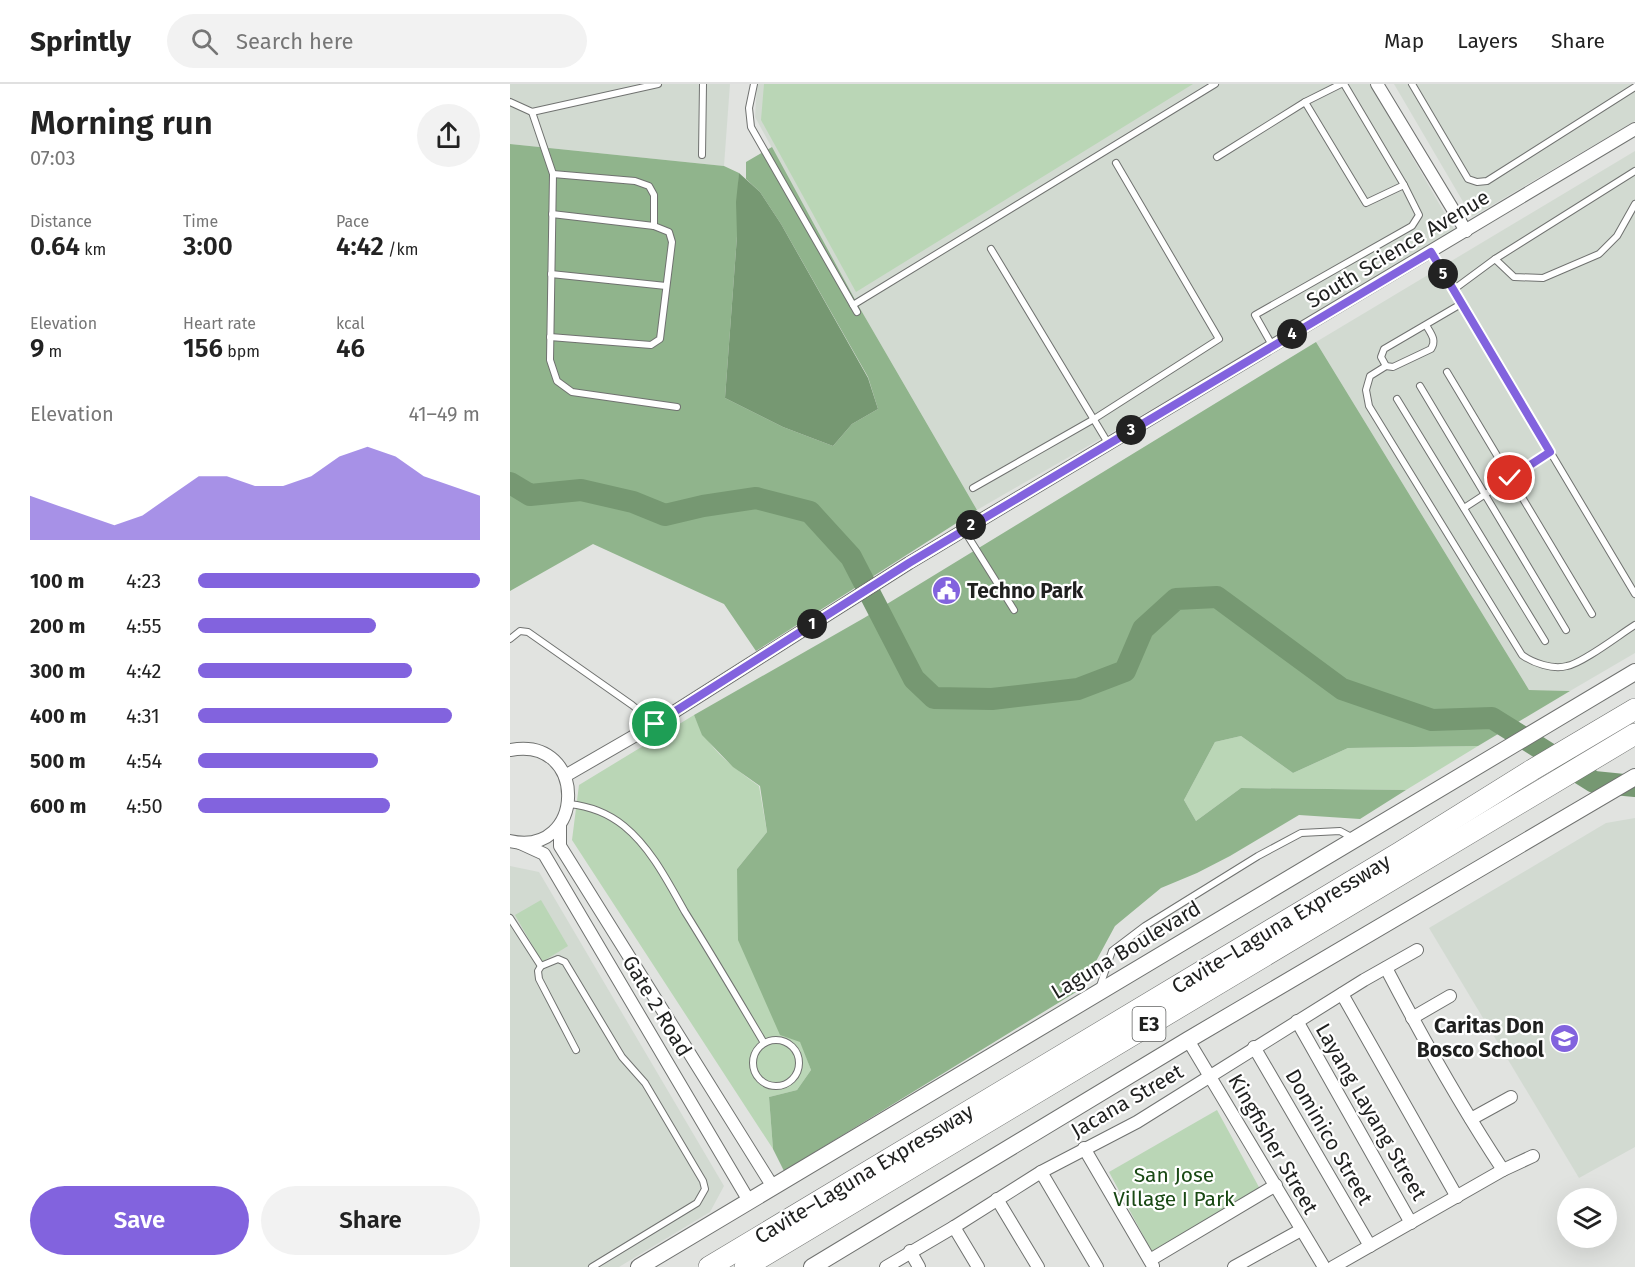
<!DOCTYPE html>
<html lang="en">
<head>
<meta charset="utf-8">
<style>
  :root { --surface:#fff; --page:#f2f2f2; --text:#222; --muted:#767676; --line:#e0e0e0; --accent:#8263de }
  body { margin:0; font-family:"Fira Sans",sans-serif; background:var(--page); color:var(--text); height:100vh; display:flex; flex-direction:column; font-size:22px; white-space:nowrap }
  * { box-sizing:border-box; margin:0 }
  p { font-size:20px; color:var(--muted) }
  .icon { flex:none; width:33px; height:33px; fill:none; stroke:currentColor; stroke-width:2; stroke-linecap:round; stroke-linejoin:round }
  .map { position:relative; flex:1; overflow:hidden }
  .drawer { display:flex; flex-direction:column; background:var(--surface); width:510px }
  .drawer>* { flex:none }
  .fabs { position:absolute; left:1047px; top:1104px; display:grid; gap:12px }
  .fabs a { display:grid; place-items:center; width:60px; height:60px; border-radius:50%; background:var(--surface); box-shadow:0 6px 24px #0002; font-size:30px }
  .pin { position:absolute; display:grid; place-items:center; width:51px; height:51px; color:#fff; margin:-26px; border:3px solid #fff; border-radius:50%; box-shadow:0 2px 6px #0007 }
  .km { position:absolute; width:30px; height:30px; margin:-15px; border-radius:50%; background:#222; color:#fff; font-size:16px; line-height:30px; text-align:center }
  .round { display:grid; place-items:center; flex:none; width:63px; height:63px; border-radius:32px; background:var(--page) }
  .headline { display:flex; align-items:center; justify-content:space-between; height:102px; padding:0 30px }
  h1 { font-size:33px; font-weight:600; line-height:45px }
  .metrics { display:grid; grid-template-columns:repeat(3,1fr); gap:9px; height:102px; padding:6px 30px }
  .metrics div { display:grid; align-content:center }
  .metrics b { font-size:26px; font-weight:600 }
  .metrics small { font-size:16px; font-weight:400 }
  .metrics p { font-size:16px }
  .chart { height:168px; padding:12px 30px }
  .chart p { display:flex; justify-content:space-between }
  .chart svg { width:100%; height:108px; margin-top:6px; fill:var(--accent); opacity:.7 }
  .button { display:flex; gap:12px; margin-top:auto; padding:12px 30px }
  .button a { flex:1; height:69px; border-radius:36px; background:var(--accent); color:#fff; font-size:24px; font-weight:600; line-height:69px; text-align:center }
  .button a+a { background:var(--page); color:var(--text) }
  ul { padding:0 30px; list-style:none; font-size:20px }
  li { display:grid; grid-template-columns:96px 72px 1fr; align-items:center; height:45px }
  li i { height:15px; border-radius:8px; background:var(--accent) }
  header { display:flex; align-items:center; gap:36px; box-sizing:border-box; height:84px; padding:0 30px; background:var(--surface); border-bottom:2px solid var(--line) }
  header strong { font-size:28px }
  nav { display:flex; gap:33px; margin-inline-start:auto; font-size:21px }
  .search { width:420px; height:54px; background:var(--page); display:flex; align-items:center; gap:15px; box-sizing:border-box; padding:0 21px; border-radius:33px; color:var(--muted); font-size:22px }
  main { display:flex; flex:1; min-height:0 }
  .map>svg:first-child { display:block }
</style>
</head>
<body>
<header>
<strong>Sprintly</strong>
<div class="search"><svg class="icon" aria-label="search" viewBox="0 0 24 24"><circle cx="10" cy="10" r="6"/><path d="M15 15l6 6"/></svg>Search here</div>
<nav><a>Map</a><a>Layers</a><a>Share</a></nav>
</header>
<main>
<section class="drawer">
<div class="headline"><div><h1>Morning run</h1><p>07:03</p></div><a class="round"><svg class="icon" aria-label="share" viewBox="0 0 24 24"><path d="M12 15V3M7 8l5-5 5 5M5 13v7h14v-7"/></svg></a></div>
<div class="metrics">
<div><p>Distance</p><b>0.64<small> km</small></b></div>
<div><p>Time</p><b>3:00</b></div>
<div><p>Pace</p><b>4:42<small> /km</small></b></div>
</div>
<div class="metrics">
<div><p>Elevation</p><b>9<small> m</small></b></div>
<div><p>Heart rate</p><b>156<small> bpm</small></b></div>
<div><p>kcal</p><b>46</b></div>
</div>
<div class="chart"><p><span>Elevation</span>41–49 m</p>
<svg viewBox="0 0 160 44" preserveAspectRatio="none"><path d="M0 44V26L10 30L20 34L30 38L40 34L50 26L60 18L70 18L80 22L90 22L100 18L110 10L120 6L130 10L140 18L150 22L160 26V44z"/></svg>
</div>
<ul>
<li><b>100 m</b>4:23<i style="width:100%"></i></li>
<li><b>200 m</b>4:55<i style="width:63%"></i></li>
<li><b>300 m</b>4:42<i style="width:76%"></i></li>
<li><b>400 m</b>4:31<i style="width:90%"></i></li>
<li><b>500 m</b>4:54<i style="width:64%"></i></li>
<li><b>600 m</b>4:50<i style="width:68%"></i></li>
</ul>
<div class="button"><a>Save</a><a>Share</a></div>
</section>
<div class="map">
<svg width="1125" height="1183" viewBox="0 0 1125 1183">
  <rect width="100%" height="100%" fill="#e1e3e0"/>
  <g fill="#d2dad1">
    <path d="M0,0H220L214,82L0,60Z"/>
    <path d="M247,0H860L945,147L729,275L467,426L348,221L245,33Z"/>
    <path d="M884,0H1125V37L962,133Z"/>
    <path d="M1125,67V569L1060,607L1019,606L806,258Z"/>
    <path d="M1125,734V1063L1069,1094L919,844L1096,739Z"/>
    <path d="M0,782L29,788L214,1102L200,1128L109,1183H0Z"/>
  </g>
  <g fill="#bad6b6">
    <path d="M254,0H683L346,208L251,36Z"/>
    <path d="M184,631C198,665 220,681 249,702L257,748L227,785L301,986L287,1006L259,1013L263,1065L62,756L69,701Z"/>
    <path d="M731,652L783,689L838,664L968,662L896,706L731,704L686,737L674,716L705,658Z"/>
    <path d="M31,816L58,862L32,878L5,831Z"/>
    <path d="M707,1026L750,1105L642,1168L599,1088Z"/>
  </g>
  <g fill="#90b48c">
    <path d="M0,60L214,82L229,89L227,152L215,314L273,343L323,362L342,340L368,325L358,293L271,140L250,108L236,95V78L262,63L348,221L467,426L246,567L214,520L83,460L0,507Z"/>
    <path d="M806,258L1019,606L1060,607L968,662L838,664L783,689L731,652L705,658L674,716L686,737L731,704L896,706L850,735L789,731L720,772L687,789L651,804L605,842L571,905L274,1087L263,1065L259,1013L287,1006L301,986L290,958L270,951L228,856L227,785L257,748L250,702L223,683L192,651L184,631L354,534Z"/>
  </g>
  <path fill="#769872" d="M229,89L250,108L271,140L358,294L368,325L342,340L323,362L273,343L215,314L227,152L226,118Z"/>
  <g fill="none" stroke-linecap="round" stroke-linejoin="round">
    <path stroke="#769872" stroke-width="22" d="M0,399L20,411L71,406L123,418L155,431L193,422L246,414L300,428L341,473L404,595L424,614L482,615L568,605L615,587L633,545L666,515L707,513L832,605L922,636L982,634L1084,698L1125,702"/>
    <defs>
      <g id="service">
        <path d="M244,0L239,24L241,43L347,228"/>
        <path d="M834,0L894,101"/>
        <path d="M902,0L958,95L967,98L977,97L1125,3"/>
        <path d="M0,18L22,28L148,0"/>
        <path d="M795,18L831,0"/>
        <path d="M22,28L43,90L40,276L47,297L62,308L167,323"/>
        <path d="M192,71L193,0"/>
        <path d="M707,73L795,18L856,119L894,101L909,131L902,142L745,231L762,261"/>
        <path d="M43,90L125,97L139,102L144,111V142"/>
        <path d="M481,165L598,359"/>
        <path d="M921,168L1125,510"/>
        <path d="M985,175L1004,193L1033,194L1089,170L1107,152L1125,120"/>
        <path d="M41,190L156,202"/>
        <path d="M943,206L985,175L1125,87"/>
        <path d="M343,221L705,0"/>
        <path d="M916,241C921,250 927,256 921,265L883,283L876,282L871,273L874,265L951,220"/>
        <path d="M40,253L141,261L150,255L162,158L159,148L144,142L42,130"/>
        <path d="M876,282L860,292L856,306L859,322L1012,571C1023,579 1043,586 1057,582C1073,579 1109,551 1125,541"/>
        <path d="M937,288L1082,530"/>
        <path d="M910,302L1056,546"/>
        <path d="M887,315L1035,557"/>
        <path d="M463,404L584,335L709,255L606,79"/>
        <path d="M954,424L1040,368"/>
        <path d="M454,446L504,526"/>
        <path d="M0,555L10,547L18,548L122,621L144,639"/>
        <path d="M59,720C79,722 98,729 114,742C141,764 158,798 175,828C202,871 228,915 254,959"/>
        <path d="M0,834L31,882L48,875L55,878L112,973L135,999L193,1097L195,1105L187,1119L82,1183"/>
        <path d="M31,882L28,887L29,895L66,966"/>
        <path d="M590,902L602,867L635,842L748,772L791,749L830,747L843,754"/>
        <circle cx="266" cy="979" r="23"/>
      </g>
      <g id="minor">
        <path d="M867,0L956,147"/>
        <path d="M0,666C79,651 76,774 0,757"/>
        <path d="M55,692L145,640L399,479L1125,45"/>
        <path d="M50,741V762L263,1103"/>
        <path d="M10,759L34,770L239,1117"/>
        <path d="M876,884C912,953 950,1021 993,1086"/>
        <path d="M832,910L947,1113"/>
        <path d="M902,934L940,912"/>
        <path d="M787,937L901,1139"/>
        <path d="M678,956L814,1183"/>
        <path d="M744,963L860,1162"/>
        <path d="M961,1035L1001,1013"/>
        <path d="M574,1064L643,1182"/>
        <path d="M531,1088L587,1183"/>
        <path d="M487,1115L528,1183"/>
        <path d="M444,1143L468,1183"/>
        <path d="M400,1167L409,1183"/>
        <path d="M640,1176L766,1101"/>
        <path d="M376,1183L444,1143L531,1088L627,1038L854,896L907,866"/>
        <path d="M724,1183L791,1146"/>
        <path d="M823,1183L993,1086L1023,1072"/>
      </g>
      <g id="secondary">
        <path d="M129,1183L1125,588"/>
        <path d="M302,1183L678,956L1125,693"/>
      </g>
      <g id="motorway">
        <path d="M199,1183L889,769L1022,686L1125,625"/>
        <path d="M235,1183L1125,650"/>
      </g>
    </defs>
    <use href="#service" stroke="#707270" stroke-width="8"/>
    <use href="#minor" stroke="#707270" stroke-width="14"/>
    <use href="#secondary" stroke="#707270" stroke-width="18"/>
    <use href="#motorway" stroke="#707270" stroke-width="22"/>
    <use href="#service" stroke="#fff" stroke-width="6"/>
    <use href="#minor" stroke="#fff" stroke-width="12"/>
    <use href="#secondary" stroke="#fff" stroke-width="16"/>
    <use href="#motorway" stroke="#fff" stroke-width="21"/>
  </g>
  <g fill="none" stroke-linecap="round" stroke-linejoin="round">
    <defs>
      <path id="route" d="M145,640L399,479L921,168L1040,368L1000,394"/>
    </defs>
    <use href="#route" stroke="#fff" stroke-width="12"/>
    <use href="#route" stroke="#8263de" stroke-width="8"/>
  </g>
  <defs>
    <symbol id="civic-disc" viewBox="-11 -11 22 22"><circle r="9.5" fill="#8263de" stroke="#fff"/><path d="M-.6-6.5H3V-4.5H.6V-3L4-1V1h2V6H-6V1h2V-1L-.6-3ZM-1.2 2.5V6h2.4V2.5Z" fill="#fff"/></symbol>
    <symbol id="school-disc" viewBox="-11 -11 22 22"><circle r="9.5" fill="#8263de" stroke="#fff"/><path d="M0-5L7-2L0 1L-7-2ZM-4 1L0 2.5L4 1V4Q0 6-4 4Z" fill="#fff"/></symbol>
  </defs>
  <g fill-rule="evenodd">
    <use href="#civic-disc" x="420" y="490" width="33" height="33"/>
    <use href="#school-disc" x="1038" y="938" width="33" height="33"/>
  </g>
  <g text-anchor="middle" stroke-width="4.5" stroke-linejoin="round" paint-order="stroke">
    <rect fill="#fff" stroke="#626362" stroke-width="1.5" x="622.5" y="923" width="33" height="34" rx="4.5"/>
    <g font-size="20" font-weight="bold" fill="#1f201f">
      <text x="639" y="947">E3</text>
    </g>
    <g font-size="21" fill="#1f201f" stroke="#fff">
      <text transform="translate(888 165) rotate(-31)" y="7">South Science Avenue</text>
      <text transform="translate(771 840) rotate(-31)" y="7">Cavite–Laguna Expressway</text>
      <text transform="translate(616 866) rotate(-31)" y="7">Laguna Boulevard</text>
      <text transform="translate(147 922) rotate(59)" y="7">Gate 2 Road</text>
      <text transform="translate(617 1017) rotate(-30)" y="7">Jacana Street</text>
      <text transform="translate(861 1028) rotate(60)" y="7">Layang Layang Street</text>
      <text transform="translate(819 1053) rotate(60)" y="7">Dominico Street</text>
      <text transform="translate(763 1060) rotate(60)" y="7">Kingfisher Street</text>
      <text transform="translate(354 1090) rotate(-31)" y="7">Cavite–Laguna Expressway</text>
    </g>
    <g font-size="21" font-weight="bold" fill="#1f201f" stroke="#fff" text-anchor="start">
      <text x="457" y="514">Techno Park</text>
      <text x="1034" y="949" text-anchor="end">Caritas Don<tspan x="1034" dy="24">Bosco School</tspan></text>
    </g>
    <g font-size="21" fill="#194914" stroke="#fff">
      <text x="664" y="1098">San Jose<tspan x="664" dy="24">Village I Park</tspan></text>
    </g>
  </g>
</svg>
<div class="fabs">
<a><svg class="icon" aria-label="layers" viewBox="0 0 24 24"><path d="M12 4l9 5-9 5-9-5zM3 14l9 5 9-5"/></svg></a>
</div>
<div class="pin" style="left:145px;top:640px;background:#1e9e55"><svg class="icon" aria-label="arrive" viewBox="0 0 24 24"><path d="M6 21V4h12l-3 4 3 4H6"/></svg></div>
<div class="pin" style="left:1000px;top:394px;background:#d93025"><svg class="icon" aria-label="check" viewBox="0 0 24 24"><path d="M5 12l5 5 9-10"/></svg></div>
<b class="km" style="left:302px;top:540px">1</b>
<b class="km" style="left:461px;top:441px">2</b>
<b class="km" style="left:621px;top:346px">3</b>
<b class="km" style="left:782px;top:250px">4</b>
<b class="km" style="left:933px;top:190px">5</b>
</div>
</main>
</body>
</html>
